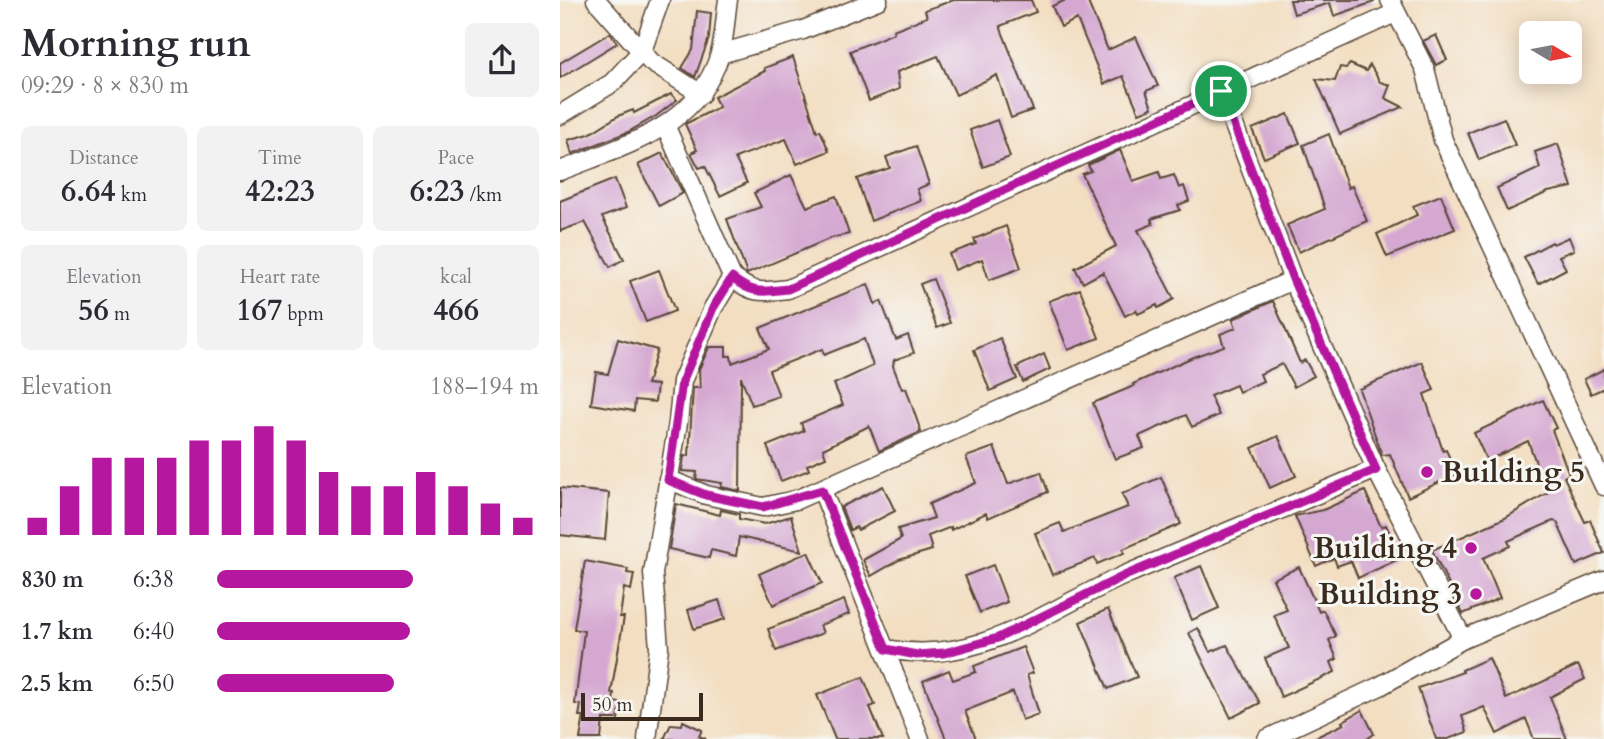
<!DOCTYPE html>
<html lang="en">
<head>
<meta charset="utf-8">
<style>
  :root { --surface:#fff; --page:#f2f2f3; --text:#2b2b33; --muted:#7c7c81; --accent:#b5179e }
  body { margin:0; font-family:Cardo,serif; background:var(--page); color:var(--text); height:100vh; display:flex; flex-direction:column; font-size:26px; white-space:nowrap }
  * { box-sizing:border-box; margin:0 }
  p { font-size:23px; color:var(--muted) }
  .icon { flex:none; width:38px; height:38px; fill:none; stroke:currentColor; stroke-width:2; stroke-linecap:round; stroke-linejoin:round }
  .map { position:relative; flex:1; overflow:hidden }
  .sheet { display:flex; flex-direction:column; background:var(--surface); width:560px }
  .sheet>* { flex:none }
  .needle { width:46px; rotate:100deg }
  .fabs { position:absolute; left:959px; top:21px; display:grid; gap:14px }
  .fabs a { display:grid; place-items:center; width:63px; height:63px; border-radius:10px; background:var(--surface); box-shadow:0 4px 18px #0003; font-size:35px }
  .scale { position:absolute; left:21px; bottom:18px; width:122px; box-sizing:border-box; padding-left:7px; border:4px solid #3b2a1e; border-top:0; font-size:19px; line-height:24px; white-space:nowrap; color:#3b2a1e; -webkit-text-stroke:5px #f6f6f2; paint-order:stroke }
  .pin { position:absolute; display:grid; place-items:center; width:60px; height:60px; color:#fff; margin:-30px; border:4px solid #fff; border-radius:50%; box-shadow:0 2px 7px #0007 }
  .round { display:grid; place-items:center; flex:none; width:74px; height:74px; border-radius:10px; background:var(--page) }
  .head { display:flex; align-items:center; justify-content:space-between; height:119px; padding:0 21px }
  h1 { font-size:38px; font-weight:600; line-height:52px }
  .stats { display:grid; grid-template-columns:repeat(3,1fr); gap:10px; height:119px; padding:7px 21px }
  .stats div { display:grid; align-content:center; border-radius:10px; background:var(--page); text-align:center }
  .stats b { font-size:30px; font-weight:600 }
  .stats small { font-size:19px; font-weight:400 }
  .stats p { font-size:19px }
  .chart { height:196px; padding:14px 21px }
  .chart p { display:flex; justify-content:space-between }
  .chart svg { width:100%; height:126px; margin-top:7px; stroke:var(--accent); stroke-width:6 }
  ul { padding:0 21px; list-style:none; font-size:23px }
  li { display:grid; grid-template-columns:112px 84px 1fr; align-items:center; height:52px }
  li i { height:18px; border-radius:9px; background:var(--accent) }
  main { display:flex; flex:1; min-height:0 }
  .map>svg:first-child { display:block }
</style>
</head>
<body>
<main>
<section class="sheet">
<div class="head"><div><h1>Morning run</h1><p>09:29 · 8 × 830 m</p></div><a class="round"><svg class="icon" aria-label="share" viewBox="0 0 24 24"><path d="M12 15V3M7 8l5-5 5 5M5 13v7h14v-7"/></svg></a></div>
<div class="stats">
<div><p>Distance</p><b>6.64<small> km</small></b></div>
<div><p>Time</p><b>42:23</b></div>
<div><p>Pace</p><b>6:23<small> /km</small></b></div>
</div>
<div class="stats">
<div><p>Elevation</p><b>56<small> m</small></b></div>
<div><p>Heart rate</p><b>167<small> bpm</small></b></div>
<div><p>kcal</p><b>466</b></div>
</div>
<div class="chart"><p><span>Elevation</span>188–194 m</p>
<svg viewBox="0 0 160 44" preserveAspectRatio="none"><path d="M5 44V38M15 44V27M25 44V17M35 44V17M45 44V17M55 44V11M65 44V11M75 44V6M85 44V11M95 44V22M105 44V27M115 44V27M125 44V22M135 44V27M145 44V33M155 44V38"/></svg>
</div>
<ul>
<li><b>830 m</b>6:38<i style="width:61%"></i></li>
<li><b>1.7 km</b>6:40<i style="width:60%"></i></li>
<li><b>2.5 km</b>6:50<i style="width:55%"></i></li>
</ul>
</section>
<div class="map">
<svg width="1044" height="739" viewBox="0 0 1044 739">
  <rect width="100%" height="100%" fill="#f6f6f2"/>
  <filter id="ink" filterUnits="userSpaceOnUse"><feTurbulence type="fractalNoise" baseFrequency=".0143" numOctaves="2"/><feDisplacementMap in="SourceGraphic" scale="14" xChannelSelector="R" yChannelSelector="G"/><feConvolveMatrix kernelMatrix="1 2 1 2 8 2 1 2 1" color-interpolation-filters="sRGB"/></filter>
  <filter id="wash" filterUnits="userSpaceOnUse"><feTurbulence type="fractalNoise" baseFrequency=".00686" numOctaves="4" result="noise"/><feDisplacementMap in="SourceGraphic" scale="28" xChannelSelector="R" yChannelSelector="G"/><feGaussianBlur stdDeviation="1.57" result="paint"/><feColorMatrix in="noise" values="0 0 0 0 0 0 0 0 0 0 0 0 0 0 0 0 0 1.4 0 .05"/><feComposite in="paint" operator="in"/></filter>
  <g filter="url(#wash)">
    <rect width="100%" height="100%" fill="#f3dec1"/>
    <g id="blocks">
      <g fill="#d5a8d2">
        <path d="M394,0H471L476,12L440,26L473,110L451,118L437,75L396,95L378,56L337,72L339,89L309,101L290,51L334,33L333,30L367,17L365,10Z"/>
        <path d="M506,0H527L548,50L576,37L598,86L586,91L592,108L579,113L563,76L544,84L517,19L501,27L492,6Z"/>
        <path d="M730,0H814V2L774,16L770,3L734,14Z"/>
        <path d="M137,11L151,13L149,38L135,77L122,68L133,50Z"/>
        <path d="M50,33L57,43L0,78V63Z"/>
        <path d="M876,35L887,60L876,65L863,41Z"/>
        <path d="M233,57L257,132L260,130L269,151L237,164L226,139L175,158L187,183L160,196L145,166L139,168L131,153L137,150L125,124L159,107L154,97L205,71L204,68Z"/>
        <path d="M790,64L806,71L810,65L820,82L830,85L825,98L843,107L780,134L756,79L775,81L780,67L786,68Z"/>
        <path d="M111,94L117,100L96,116L68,132L12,154L8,140L29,134L58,116L73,110L74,113Z"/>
        <path d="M728,114L740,143L704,158L692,129Z"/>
        <path d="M944,118L955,145L919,160L908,133Z"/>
        <path d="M437,120L450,157L423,167L410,130Z"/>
        <path d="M769,134L788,188L792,186L807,221L739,252L727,225L765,209L743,145Z"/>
        <path d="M998,144L1012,187L988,192L947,211L937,188L980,168L975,152Z"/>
        <path d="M356,146L369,184L357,189L361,201L311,221L297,179L330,168L326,157Z"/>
        <path d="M560,150L573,181L599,172L601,179L614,175L619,188L624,186L629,201L618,205L620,210L591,219L593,224L578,230L614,299L598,308L597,305L578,314L576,310L565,316L543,272L523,283L515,268L556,246L522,174L531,171L528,165Z"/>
        <path d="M102,153L123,193L99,206L78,165Z"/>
        <path d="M231,175L247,207L276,196L289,234L271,238L187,274L167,219L201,207L194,193Z"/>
        <path d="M55,179L66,208L42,217L64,259L50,267L25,222L0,231V201Z"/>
        <path d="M881,195L895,229L827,257L817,234L857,215L853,206Z"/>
        <path d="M446,226L461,268L429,280L422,259L395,270L389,254L416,244L414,239Z"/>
        <path d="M1009,237L1014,250L999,256L1006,269L978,284L964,257L992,242L993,244Z"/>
        <path d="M99,270L115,311L86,322L70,281Z"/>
        <path d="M373,279L390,323L377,328L360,284Z"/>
        <path d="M308,284L315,304L321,301L336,340L348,335L354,353L334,360L333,366L342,389L346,388L361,432L319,451L309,426L263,449L266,457L247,465L249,470L221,481L207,446L244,431L241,423L283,405L274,384L313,366L304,339L264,355L262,349L209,370L219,396L192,405L181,377L180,491L161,487L162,483L136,479L137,472L122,471L124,456H129L133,388H140L139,369L149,347H166V356H171L172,363L209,349L200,328Z"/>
        <path d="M520,289L539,338L508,350L489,301Z"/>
        <path d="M713,301L740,363L745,360L754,376L734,387L722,364L700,374L703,381L679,392L676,385L650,396L659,415L632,427L626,415L579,436L584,448L555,459L533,403L574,386L573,384L633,357L664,346L660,334L676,328L673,319Z"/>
        <path d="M440,338L457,379L430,391L414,350Z"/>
        <path d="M58,339L97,350L87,384L97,385L95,402L75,400L74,411L31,404L36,372L48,374Z"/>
        <path d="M484,354L490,369L463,382L457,367Z"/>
        <path d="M862,362L874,390L864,394L883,451L886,450L897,474L848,497L830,454L822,455L799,389Z"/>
        <path d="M1044,369V388L1031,394L1024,379Z"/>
        <path d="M983,400L996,428L992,430L1009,474L1004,477L1025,522L1030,520L1044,553L1016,565L997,522L993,521L948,541L950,546L923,558L940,598L903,614L872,550L945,518L987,493L968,441L927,461L914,433Z"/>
        <path d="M718,436L736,476L710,488L692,448Z"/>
        <path d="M434,447L448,484L481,472L488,492L428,518L426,513L391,530V527L368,536L372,550L339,560L311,576L303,560L341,539L338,529L374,518L369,504L416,483L406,457Z"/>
        <path d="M601,477L621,524L563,549L564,553L537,564L535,558L492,575L475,533L500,523L504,532L568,507L562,494Z"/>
        <path d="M323,486L335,511L298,530L296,527L290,530L281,507Z"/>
        <path d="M0,488L49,493L45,540L0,535Z"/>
        <path d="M805,491L821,527L826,525L841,558L798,578L791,561L777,566L774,558L756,566L735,516L763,510Z"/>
        <path d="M116,504L160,515L161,510L179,514V519L205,524L231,516L242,551L179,537L176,556L151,550L149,558L109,549Z"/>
        <path d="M248,552L262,583L213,605L199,574Z"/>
        <path d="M25,561L68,569L67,573L74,574L71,590L64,588L60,617H64L51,693H54L53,702L61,703L58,719H43L41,739H20L24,716H19L21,705L15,704L24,631L14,629Z"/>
        <path d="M433,565L447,602L420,613L405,576Z"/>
        <path d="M641,566L659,608L632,620L614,578Z"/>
        <path d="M739,567L759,612L763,610L776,636L769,640L777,659L771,662L775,672L721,697L705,658L729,648L714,615L727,610L713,579Z"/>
        <path d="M159,600L165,619L134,629L128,610Z"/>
        <path d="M284,600L289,614L260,625L263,633L216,651L208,629Z"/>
        <path d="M548,609L577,677L548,689L520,622Z"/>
        <path d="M638,628L650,652L667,645L700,703L671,718L629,633Z"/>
        <path d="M463,647L473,673L467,675L479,714L462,720L453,692L405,711L416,739H386L363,681L389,670L393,680L416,672L414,666Z"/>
        <path d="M929,658L946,699L1018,665L1025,679L990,697L1007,739H974L966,719L937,734L924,707L902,716L907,732L888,739H876L858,688L903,672L902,670Z"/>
        <path d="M303,677L315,705L310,707L323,739H275L257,695Z"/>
        <path d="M802,710L814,734L807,739H752L784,724L782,722Z"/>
        <path d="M123,721L142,730L139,736L146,739H104L111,724L122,725Z"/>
      </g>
    </g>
  </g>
  <g filter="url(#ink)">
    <use href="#blocks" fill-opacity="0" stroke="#574536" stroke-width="2"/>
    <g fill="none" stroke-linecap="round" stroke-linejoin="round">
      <defs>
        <g id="street">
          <path d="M36,0L91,62L141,94"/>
          <path d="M830,0L865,69L883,140L1044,486"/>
          <path d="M160,54L243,30L318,0"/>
          <path d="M661,91L733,280L816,469L903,639"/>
          <path d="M0,115L52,83L82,51L100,0"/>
          <path d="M0,171C64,145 137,129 160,54C165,37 165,17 168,0"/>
          <path d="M172,277C194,295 202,292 228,289L835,13"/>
          <path d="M108,479L146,495L203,507L236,500L733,280"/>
          <path d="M262,490L360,739"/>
          <path d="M326,649C420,667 484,611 565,575C649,539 733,505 816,469"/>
          <path d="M87,739L99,648L93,573L118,423L122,381L153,308L172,277L106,127"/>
          <path d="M707,739L820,686L903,639L1044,580"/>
        </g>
      </defs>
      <use href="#street" stroke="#574536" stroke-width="21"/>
      <use href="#street" stroke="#fff" stroke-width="18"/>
    </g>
  </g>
  <g fill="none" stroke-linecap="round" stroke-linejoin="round" filter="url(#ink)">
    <defs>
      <path id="route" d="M661,91L733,279L816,470L562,577L438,638L384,653L357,655L326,649L262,490L203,507L146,495L108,480L122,382L153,308L172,278C194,295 202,292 228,289Z"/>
    </defs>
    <use href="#route" stroke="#fff" stroke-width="14"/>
    <use href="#route" stroke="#b5179e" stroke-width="9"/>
  </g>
  <g fill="#b5179e" stroke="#f6f6f2" stroke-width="2.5">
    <circle cx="867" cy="472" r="7"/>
    <circle cx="911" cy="548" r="7"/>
    <circle cx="916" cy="594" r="7"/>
  </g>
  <g text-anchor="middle" stroke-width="6" stroke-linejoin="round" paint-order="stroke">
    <g font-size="30" font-weight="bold" fill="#3b2a1e" stroke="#f6f6f2" text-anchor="end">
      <text x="881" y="482" text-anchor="start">Building 5</text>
      <text x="897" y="558">Building 4</text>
      <text x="902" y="604">Building 3</text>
    </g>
  </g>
</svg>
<div class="fabs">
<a><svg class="needle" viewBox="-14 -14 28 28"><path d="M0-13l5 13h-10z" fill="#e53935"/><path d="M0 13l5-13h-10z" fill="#7c7c81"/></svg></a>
</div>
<div class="scale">50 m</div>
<div class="pin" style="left:661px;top:91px;background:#1e9e55"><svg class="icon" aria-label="arrive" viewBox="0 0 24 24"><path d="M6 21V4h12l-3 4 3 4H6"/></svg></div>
</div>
</main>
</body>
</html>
